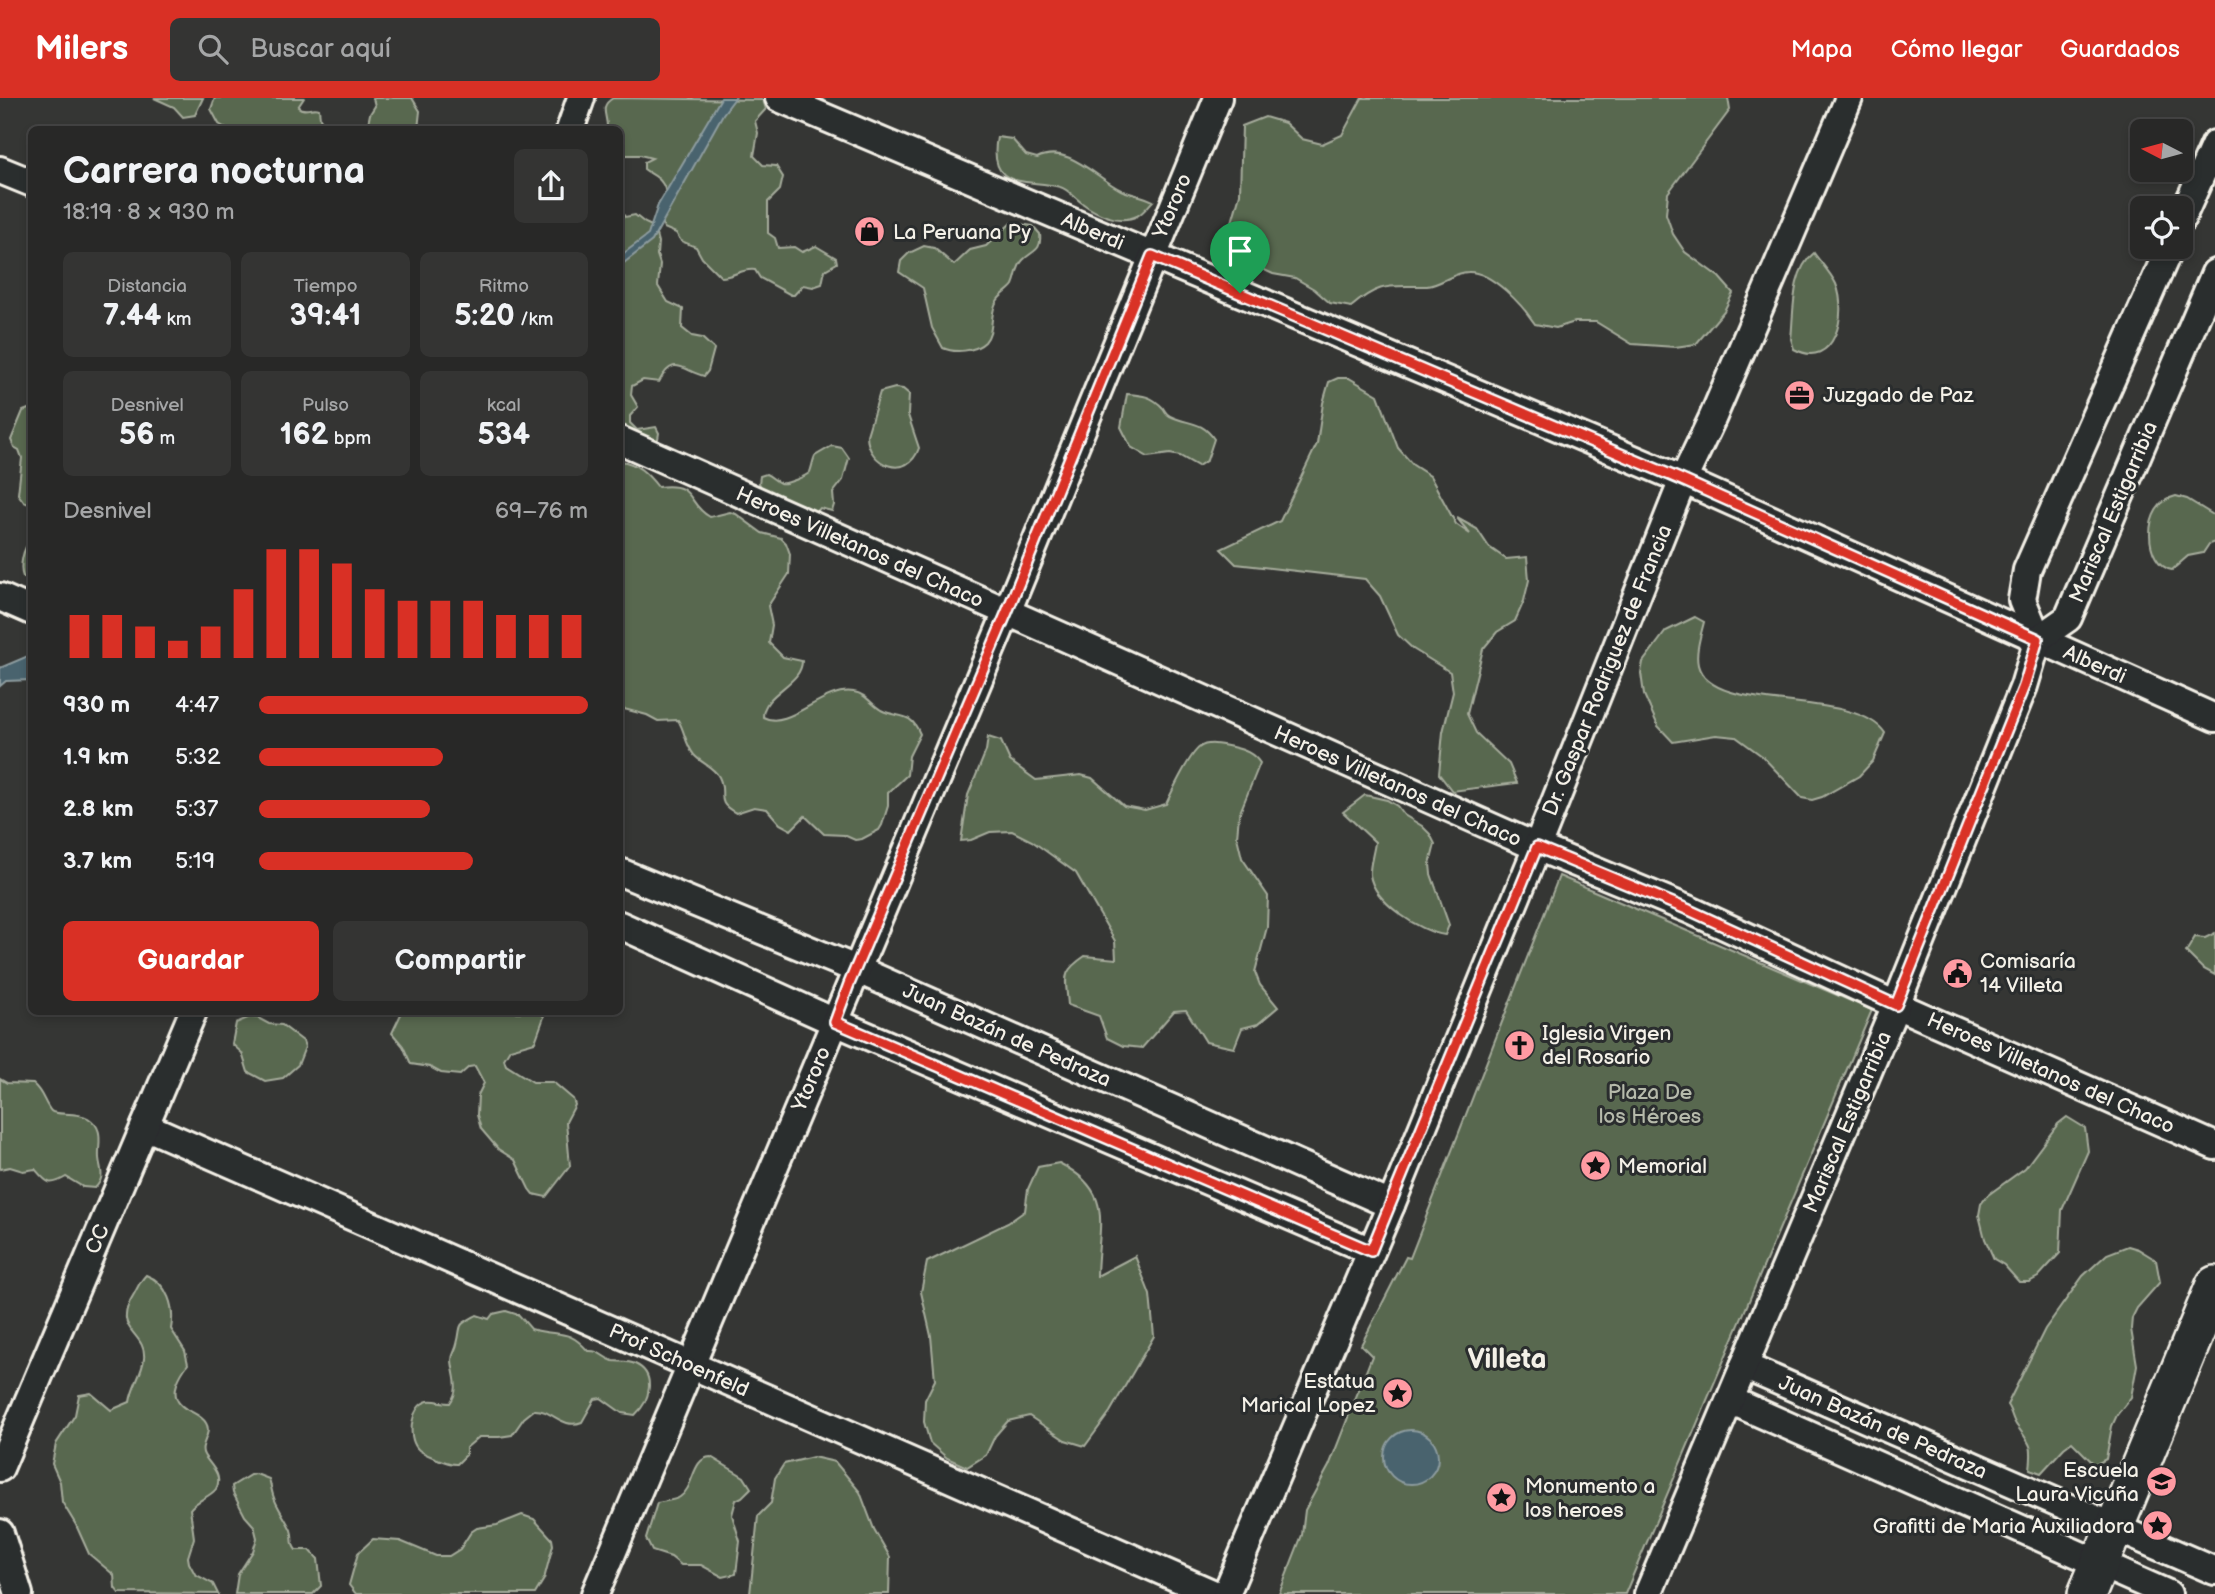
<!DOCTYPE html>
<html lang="es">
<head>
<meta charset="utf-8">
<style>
  :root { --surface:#282827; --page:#343433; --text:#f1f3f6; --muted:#a5a6a7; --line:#444; --accent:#d93025 }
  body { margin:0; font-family:"Balsamiq Sans",sans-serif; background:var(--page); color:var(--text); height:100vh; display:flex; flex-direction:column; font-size:26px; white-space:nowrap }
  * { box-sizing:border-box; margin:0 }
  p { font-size:23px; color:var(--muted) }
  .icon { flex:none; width:38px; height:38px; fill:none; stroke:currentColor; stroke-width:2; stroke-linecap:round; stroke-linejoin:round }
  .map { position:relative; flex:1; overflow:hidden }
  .side { position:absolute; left:28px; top:28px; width:595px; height:889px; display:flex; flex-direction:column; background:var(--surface); border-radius:10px; box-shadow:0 4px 10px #0003,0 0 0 2px var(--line) }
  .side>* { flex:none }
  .needle { width:46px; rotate:276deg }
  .controls { position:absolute; left:2130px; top:21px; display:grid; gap:14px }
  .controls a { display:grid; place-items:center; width:63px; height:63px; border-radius:10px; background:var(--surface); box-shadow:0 4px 10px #0003,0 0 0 2px var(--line); font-size:35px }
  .pin { position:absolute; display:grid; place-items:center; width:60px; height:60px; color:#fff; margin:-72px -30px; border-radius:50% 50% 50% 0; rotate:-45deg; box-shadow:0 0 7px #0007 }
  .pin .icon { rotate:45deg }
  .round { display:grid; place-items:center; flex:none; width:74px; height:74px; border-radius:10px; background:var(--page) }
  .head { display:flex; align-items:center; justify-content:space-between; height:119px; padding:0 35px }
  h1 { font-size:38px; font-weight:800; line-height:52px }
  .stats { display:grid; grid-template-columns:repeat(3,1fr); gap:10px; height:119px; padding:7px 35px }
  .stats div { display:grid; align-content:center; border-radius:10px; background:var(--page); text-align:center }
  .stats b { font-size:30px; font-weight:800 }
  .stats small { font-size:19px; font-weight:400 }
  .stats p { font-size:19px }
  .chart { height:196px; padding:14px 35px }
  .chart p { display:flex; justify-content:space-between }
  .chart svg { width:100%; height:126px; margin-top:7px; stroke:var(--accent); stroke-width:6 }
  .action { display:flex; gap:14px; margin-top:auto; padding:14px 35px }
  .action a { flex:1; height:80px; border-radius:10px; background:var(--accent); color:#fff; font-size:28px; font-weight:800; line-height:80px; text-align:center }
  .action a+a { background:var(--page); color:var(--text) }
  ul { padding:0 35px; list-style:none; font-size:23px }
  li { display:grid; grid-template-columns:112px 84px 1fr; align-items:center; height:52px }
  li i { height:18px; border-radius:9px; background:var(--accent) }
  header { display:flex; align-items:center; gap:42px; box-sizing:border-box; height:98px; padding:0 35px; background:var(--accent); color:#fff }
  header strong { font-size:33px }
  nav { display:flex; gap:38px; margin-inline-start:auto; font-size:24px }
  .search { width:490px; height:63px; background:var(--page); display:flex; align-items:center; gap:18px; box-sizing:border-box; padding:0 24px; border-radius:10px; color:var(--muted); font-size:26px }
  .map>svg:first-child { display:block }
</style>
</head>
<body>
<header>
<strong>Milers</strong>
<div class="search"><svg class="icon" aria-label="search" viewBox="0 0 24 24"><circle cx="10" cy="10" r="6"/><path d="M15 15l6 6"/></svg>Buscar aquí</div>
<nav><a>Mapa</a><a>Cómo llegar</a><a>Guardados</a></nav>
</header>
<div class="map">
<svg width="2215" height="1496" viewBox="0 0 2215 1496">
  <rect width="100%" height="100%" fill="#353634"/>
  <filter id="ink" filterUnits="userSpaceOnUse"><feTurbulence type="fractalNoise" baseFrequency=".0143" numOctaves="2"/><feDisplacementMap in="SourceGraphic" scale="14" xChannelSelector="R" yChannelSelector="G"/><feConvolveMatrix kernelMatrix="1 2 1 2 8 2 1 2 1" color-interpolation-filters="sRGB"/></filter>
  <g filter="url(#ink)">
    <g fill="#596850" stroke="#a6ac9c" stroke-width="2">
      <path d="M154,0H203L195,17L183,19L174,9Z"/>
      <path d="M215,0H304L298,9C305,15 312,8 319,11L320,20L327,31H227L219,26L211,11Z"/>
      <path d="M373,0H412L420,13L418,31H367L370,16L375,8Z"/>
      <path d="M613,0L763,2L766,11L755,23L758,35L754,58L763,67L776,68L783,79L780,92L768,104V135L775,140L778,150L794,149L802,154L816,148L836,160L837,165L825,172L822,186L813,189L803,187L794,197H791L760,180L755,172C742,170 734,179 721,179L702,160L696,149L681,143L676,135L664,130C657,115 672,99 662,85C658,78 650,76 644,71V64L652,60L640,57H620V32L607,31C608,17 598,9 613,0Z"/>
      <path d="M1362,0H1728L1730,12L1668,95L1666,116L1673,136L1685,154L1719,179L1733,195L1724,213L1696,246L1675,249L1632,246L1596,224H1575L1556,230L1535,226C1523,208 1492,173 1468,174C1454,174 1441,187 1427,188C1390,189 1381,183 1351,209L1330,205L1314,191L1295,180L1273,176L1234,158L1228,138L1240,96L1242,28L1265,19L1285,25L1302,41L1322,46L1342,37Z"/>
      <path d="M997,39L1012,41L1026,57L1037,60C1068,45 1096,80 1121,92C1132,97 1142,97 1153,103C1148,108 1143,115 1137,118C1119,127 1095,115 1082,105C1075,100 1068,91 1060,89C1028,80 987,94 997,39Z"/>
      <path d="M620,111L625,119L635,117L645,125L654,129L658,144L657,157L660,166L658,188L668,204L683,211L682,230L692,238L702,240L714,251L708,273L704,278C682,272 673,256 659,284L643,282L632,288L631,297L638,309L630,318V325L637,332L656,329L659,335L658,341L654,343L620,333Z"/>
      <path d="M1011,125L1033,128L1040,136C1042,153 1033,152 1023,162C1016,169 1017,179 1013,187C1009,193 1001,196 997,203C989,215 995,233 985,244C975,254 954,255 943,250L932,230L923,190L899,174L901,163L909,155L924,148L934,150L954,167L970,152L986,148Z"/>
      <path d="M1814,155C1821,165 1831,175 1836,186C1848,215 1835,273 1794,251L1791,241C1794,214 1791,173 1814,155Z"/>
      <path d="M1338,280H1349L1378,297L1398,350L1413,367L1430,378L1456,426L1470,436L1457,420L1477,431L1489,449L1506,461L1527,459L1529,482L1524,503L1515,523L1497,534L1483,551L1467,616L1476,635L1509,666L1517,685L1452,693L1439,676L1443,634L1453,594L1450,574L1413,551L1398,537L1380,498L1365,481L1236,466L1221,451L1280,423L1317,346L1323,305L1329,284Z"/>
      <path d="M895,290L903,291L909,296L908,317L919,350C908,383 867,368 867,337L880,294Z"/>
      <path d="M1127,296C1143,297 1152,298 1163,310C1166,314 1166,316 1170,318C1188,327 1201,322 1214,341L1207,362L1198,368L1180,358L1170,356L1148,359L1131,349L1121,329Z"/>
      <path d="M31,310H32L31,407L24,404L18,396L22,360L19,352L14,349L11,342L23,313Z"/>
      <path d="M832,348L842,350L849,360L843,382L833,395L834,407L832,413L820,410L814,417L762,391L759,385L760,378L766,376C771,378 775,383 780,385C785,387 807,378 810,374C812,369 813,362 815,358Z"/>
      <path d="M620,363C637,365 647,375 658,389C697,384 685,405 710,419L730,414L736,416L762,435L781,440L786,445L790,456L789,476L768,508L772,527L769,545L783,559L802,563C802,587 763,594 763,619C789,633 823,588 854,594C866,596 871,606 881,612C898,621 910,612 920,636L909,658L907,677L888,695V708L882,727L879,732L862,741L855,742L844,737L824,736L805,718L791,732L780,726L767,711L754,709L736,715C713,703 728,697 719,679C714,669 701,665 694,657C685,646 685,633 678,622L658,623L647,617L620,610Z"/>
      <path d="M2176,398L2187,401L2215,418V444L2209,446L2203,455L2188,458L2172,472C2144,467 2140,406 2176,398Z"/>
      <path d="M31,442V481L23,479C19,468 23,450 31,442Z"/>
      <path d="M1695,519L1704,524C1701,536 1695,554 1698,567C1711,619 1854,589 1885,635L1873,663L1859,678L1822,699L1812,702L1802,700L1762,658L1736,639L1716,637L1673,644L1658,628L1644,597L1641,575L1643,564L1666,533Z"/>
      <path d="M988,639L1001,643L1010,663L1036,682L1081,677L1092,680L1124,708L1145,712L1166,706C1172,694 1189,656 1200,649C1208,643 1223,647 1232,649C1245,652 1253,655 1260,665L1239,717L1237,739L1242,760L1268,798L1267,829L1255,874L1260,887L1278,909L1258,926L1242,930L1234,950L1206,944L1186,912L1174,913L1142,950L1123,948L1107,940L1099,918L1068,907C1066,879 1060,875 1085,858L1116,861L1115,843L1076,775L1032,743L1012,733L990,734L971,742L961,743L968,697L986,653Z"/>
      <path d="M1365,697L1387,702L1397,708L1404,717L1422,728L1430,736L1435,746L1430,766L1431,776L1449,827L1445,837C1420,834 1374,804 1370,777C1369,768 1374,754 1375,744L1343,714Z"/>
      <path d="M1559,778L1872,912L1625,1496H1279L1302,1437L1305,1412L1329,1368L1372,1258L1361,1247L1406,1159L1410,1160Z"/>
      <path d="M2215,835V877L2202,870L2186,854L2195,839L2205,840Z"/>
      <path d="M402,914H540L544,919L535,944L510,951L504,961L506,967L533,984H553L573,1001L575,1007L566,1024L570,1068L546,1099L533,1096L529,1091L515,1062L498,1051L481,1031L477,1017L478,997L484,985L475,968L469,969L460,977L441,975L430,969L411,966L403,948L392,935Z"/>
      <path d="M250,919L258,920L269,926L282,927L303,943L305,949L298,967L283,980L265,983L248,974L242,955L232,946L236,925Z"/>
      <path d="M0,981L7,985L33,986C43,994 44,1005 51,1013C56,1018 76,1013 88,1020C105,1031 98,1044 99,1060C100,1072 106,1079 95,1090L83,1089L66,1079C49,1089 47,1085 35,1071L23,1073L10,1069L0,1071Z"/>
      <path d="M2067,1019L2085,1030L2088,1053L2062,1112L2060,1155L2038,1179L2029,1184H2019L2004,1167L1994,1161L1985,1141L1979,1117L1981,1106L1988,1097L2025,1070L2058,1026Z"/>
      <path d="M1059,1065C1115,1093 1098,1126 1097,1178L1135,1158L1150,1197L1154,1238L1110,1314L1085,1348L1065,1342L1029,1318L1008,1323L995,1338L986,1357L967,1369L947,1360L930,1345L924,1324L925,1302L935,1282L931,1238L921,1194L927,1164L1008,1125L1025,1113L1028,1091L1038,1069Z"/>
      <path d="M2128,1148L2138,1151L2156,1162L2160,1184L2137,1210L2132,1220L2131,1231L2137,1267L2135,1278L2131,1299L2117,1317L2112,1328L2106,1361L2095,1367L2072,1344L2064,1350L2041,1375L2030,1371C2033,1347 2031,1347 2017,1328C2012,1322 2012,1314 2007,1307L2045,1231L2083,1178L2107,1156Z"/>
      <path d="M146,1177C168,1185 175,1210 171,1231L185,1253L188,1266C181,1275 169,1294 180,1306C187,1314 200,1315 206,1325C213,1336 198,1347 204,1357C209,1366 224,1377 216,1391C210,1399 197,1402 190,1411L194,1440L188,1459L189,1465L195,1476L213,1486L218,1496L119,1495L115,1490L114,1477L89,1456L76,1427L62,1404L60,1384L52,1366L56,1346L75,1317L79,1297L91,1295L111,1312L130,1304C132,1289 142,1276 144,1261C147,1233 110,1234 134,1196C138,1189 140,1183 146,1177Z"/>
      <path d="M506,1213L519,1217L531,1231C558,1239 567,1229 588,1253C600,1252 603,1260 613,1263C621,1264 628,1263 635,1266C657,1276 650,1303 635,1317L622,1315L601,1300L595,1301L582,1324C562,1332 552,1311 534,1312L524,1320L512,1337L499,1339H479L466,1350V1357L457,1366C450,1367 420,1355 417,1350C407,1338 411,1307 428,1303C436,1302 443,1305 450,1305C461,1290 453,1278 452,1262C452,1256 456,1252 457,1246C463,1224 454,1230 477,1217L489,1221L493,1216Z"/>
      <path d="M711,1359L744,1379L751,1390L742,1399L736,1402L732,1417L740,1443L736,1476L723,1479L701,1467H681L671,1459L652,1453L646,1441L657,1405C664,1403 674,1403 680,1399C695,1389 691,1360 711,1359Z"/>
      <path d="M813,1359L835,1364L860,1394L874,1431L890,1459L889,1496H750L758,1418L771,1405L775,1380L784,1366Z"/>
      <path d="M256,1376L269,1381C271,1386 271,1391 273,1397C276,1408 286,1421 291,1432C294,1440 290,1445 296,1452H310L318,1461L321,1488L313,1496H235L238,1476L253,1453L257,1440L254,1428L245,1418L233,1395L232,1388L250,1377Z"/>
      <path d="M522,1417L534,1421L552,1441L553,1447L544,1481L535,1496H356L349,1487L358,1455L373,1441L400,1443L436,1458H449L460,1451L471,1434L477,1430L497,1427Z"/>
    </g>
    <g fill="#49636e" stroke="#8d9c9f" stroke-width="2">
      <path d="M721,0H735L723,16L652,143L620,168V158L648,137L658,107Z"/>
      <path d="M28,558L31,559V582L6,583L0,588V570Z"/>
      <circle cx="1411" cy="1359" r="27"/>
    </g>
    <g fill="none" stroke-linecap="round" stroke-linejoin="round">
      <defs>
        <g id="street">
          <path d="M779,0L1683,382L2215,620"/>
          <path d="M570,32L581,0"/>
          <path d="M0,72L32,85"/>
          <path d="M2180,124L2215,46"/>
          <path d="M620,342L1537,749L1690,812L1896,907L2215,1048"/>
          <path d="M0,499L32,513"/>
          <path d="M2038,541L2022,502L2027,472L2170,149"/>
          <path d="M620,774L856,871L1391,1107"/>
          <path d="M620,827L835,924L1371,1153"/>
          <path d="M145,1028L1214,1496"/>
          <path d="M1744,1268L2215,1473"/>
          <path d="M1730,1302L2168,1496"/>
          <path d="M0,1370L193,914"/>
          <path d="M0,1435L19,1496"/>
          <path d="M595,1496L1007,514L1218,0"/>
          <path d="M1226,1496L1391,1107L1537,749L1683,382L1712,321L1849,0"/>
          <path d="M1648,1496L1896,907L2024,588L2038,541L2068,520L2215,175"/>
        </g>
        <path id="secondary" d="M2087,1496L2215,1187"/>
      </defs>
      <use href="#street" stroke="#f4f1e8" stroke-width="32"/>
      <use href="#secondary" stroke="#f4f1e8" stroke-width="42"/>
      <use href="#street" stroke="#2a2d2e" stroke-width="26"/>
      <use href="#secondary" stroke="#2a2d2e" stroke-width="37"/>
    </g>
  </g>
  <g fill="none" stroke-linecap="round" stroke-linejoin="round" filter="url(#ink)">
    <defs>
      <path id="route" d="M1152,158L1682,382L2038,541L2024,588L1896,907L1689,812L1537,749L1371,1153L835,924L849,886L1007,514Z"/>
    </defs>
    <use href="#route" stroke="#fff" stroke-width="14"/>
    <use href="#route" stroke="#d93025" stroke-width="9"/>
  </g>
  <defs>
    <symbol id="shop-disc" viewBox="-11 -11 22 22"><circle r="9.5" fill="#ff9aa2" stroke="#2a2d2e"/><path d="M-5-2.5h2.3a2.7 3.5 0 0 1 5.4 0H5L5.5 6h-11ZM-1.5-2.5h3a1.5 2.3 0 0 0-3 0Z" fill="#111"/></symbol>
    <symbol id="office-disc" viewBox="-11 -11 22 22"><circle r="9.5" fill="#ff9aa2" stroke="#2a2d2e"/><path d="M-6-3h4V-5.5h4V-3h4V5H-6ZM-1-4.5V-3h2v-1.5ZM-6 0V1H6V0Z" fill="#111"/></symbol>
    <symbol id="civic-disc" viewBox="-11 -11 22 22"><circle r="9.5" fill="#ff9aa2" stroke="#2a2d2e"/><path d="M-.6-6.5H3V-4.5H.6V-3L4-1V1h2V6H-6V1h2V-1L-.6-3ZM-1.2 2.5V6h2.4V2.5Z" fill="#111"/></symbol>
    <symbol id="church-disc" viewBox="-11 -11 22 22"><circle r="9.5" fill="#ff9aa2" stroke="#2a2d2e"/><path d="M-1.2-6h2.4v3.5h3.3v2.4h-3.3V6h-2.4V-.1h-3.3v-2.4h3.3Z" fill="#111"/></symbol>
    <symbol id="sight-disc" viewBox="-11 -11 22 22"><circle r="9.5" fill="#ff9aa2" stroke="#2a2d2e"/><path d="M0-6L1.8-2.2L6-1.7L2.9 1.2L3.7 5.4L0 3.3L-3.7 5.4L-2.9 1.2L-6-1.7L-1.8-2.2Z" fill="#111"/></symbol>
    <symbol id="school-disc" viewBox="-11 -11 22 22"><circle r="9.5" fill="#ff9aa2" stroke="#2a2d2e"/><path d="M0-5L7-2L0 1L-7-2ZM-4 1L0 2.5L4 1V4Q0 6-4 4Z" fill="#111"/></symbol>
  </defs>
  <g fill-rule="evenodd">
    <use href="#shop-disc" x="852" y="116" width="35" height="35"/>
    <use href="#office-disc" x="1782" y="280" width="35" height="35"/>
    <use href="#civic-disc" x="1940" y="858" width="35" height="35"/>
    <use href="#church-disc" x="1502" y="930" width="35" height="35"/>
    <use href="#sight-disc" x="1578" y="1050" width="35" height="35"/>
    <use href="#sight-disc" x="1380" y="1278" width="35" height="35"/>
    <use href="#school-disc" x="2144" y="1366" width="35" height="35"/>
    <use href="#sight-disc" x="1484" y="1382" width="35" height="35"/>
    <use href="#sight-disc" x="2140" y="1410" width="35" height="35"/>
  </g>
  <g text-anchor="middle" stroke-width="6" stroke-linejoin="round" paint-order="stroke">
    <g font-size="21" fill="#f4f1e8" stroke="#2a2d2e">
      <text transform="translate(1172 108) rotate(-67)" y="7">Ytororo</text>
      <text transform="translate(1093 133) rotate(23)" y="7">Alberdi</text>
      <text transform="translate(2113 414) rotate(-67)" y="7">Mariscal Estigarribia</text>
      <text transform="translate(860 449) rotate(24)" y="7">Heroes Villetanos del Chaco</text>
      <text transform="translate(2095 566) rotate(24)" y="7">Alberdi</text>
      <text transform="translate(1607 572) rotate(-68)" y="7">Dr. Gaspar Rodriguez de Francia</text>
      <text transform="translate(1398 688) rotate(24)" y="7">Heroes Villetanos del Chaco</text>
      <text transform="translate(1007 937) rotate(24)" y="7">Juan Bazán de Pedraza</text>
      <text transform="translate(2051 975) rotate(24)" y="7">Heroes Villetanos del Chaco</text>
      <text transform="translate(811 981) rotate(-67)" y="7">Ytororo</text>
      <text transform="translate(1847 1024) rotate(-67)" y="7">Mariscal Estigarribia</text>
      <text transform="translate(97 1141) rotate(-67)" y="7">CC</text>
      <text transform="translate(679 1262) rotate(24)" y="7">Prof Schoenfeld</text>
      <text transform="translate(1883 1329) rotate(24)" y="7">Juan Bazán de Pedraza</text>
    </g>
    <g font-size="21" fill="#f4f1e8" stroke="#2a2d2e" text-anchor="start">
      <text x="893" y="141">La Peruana Py</text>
      <text x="1823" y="304">Juzgado de Paz</text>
      <text x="1980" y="870">Comisaría<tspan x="1980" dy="24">14 Villeta</tspan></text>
      <text x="1542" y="942">Iglesia Virgen<tspan x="1542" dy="24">del Rosario</tspan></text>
      <text x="1618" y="1075">Memorial</text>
      <text x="1375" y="1290" text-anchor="end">Estatua<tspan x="1375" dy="24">Marical Lopez</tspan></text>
      <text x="2139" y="1379" text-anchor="end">Escuela<tspan x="2139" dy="24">Laura Vicuña</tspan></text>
      <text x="1525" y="1395">Monumento a<tspan x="1525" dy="24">los heroes</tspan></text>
      <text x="2135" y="1435" text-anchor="end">Grafitti de Maria Auxiliadora</text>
    </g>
    <g font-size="21" fill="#b6baab" stroke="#2a2d2e">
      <text x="1650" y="1001">Plaza De<tspan x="1650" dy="24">los Héroes</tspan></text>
    </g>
    <g font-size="28" font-weight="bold" fill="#f4f1e8" stroke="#2a2d2e">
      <text x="1507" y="1270">Villeta</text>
    </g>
  </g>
</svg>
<div class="controls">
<a><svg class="needle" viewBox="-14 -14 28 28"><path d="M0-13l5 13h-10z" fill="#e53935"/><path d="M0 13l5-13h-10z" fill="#a5a6a7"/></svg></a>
<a><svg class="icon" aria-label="locate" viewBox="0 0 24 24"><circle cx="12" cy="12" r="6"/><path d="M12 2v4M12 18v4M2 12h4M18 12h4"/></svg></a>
</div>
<div class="pin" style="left:1240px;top:195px;background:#1e9e55"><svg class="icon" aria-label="arrive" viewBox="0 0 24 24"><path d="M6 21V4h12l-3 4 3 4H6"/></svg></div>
<section class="side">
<div class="head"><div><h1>Carrera nocturna</h1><p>18:19 · 8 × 930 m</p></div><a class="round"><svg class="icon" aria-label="share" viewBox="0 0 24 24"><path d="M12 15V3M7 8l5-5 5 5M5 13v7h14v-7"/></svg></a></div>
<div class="stats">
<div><p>Distancia</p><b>7.44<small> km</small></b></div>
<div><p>Tiempo</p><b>39:41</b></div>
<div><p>Ritmo</p><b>5:20<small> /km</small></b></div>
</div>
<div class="stats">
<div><p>Desnivel</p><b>56<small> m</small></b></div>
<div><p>Pulso</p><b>162<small> bpm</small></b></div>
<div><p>kcal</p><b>534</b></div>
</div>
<div class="chart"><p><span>Desnivel</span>69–76 m</p>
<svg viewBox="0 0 160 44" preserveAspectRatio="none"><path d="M5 44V29M15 44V29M25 44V33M35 44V38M45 44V33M55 44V20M65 44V6M75 44V6M85 44V11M95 44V20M105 44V24M115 44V24M125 44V24M135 44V29M145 44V29M155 44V29"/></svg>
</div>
<ul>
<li><b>930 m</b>4:47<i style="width:100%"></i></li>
<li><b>1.9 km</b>5:32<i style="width:56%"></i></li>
<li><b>2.8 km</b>5:37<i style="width:52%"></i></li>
<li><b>3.7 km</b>5:19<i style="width:65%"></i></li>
</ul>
<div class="action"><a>Guardar</a><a>Compartir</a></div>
</section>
</div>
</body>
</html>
